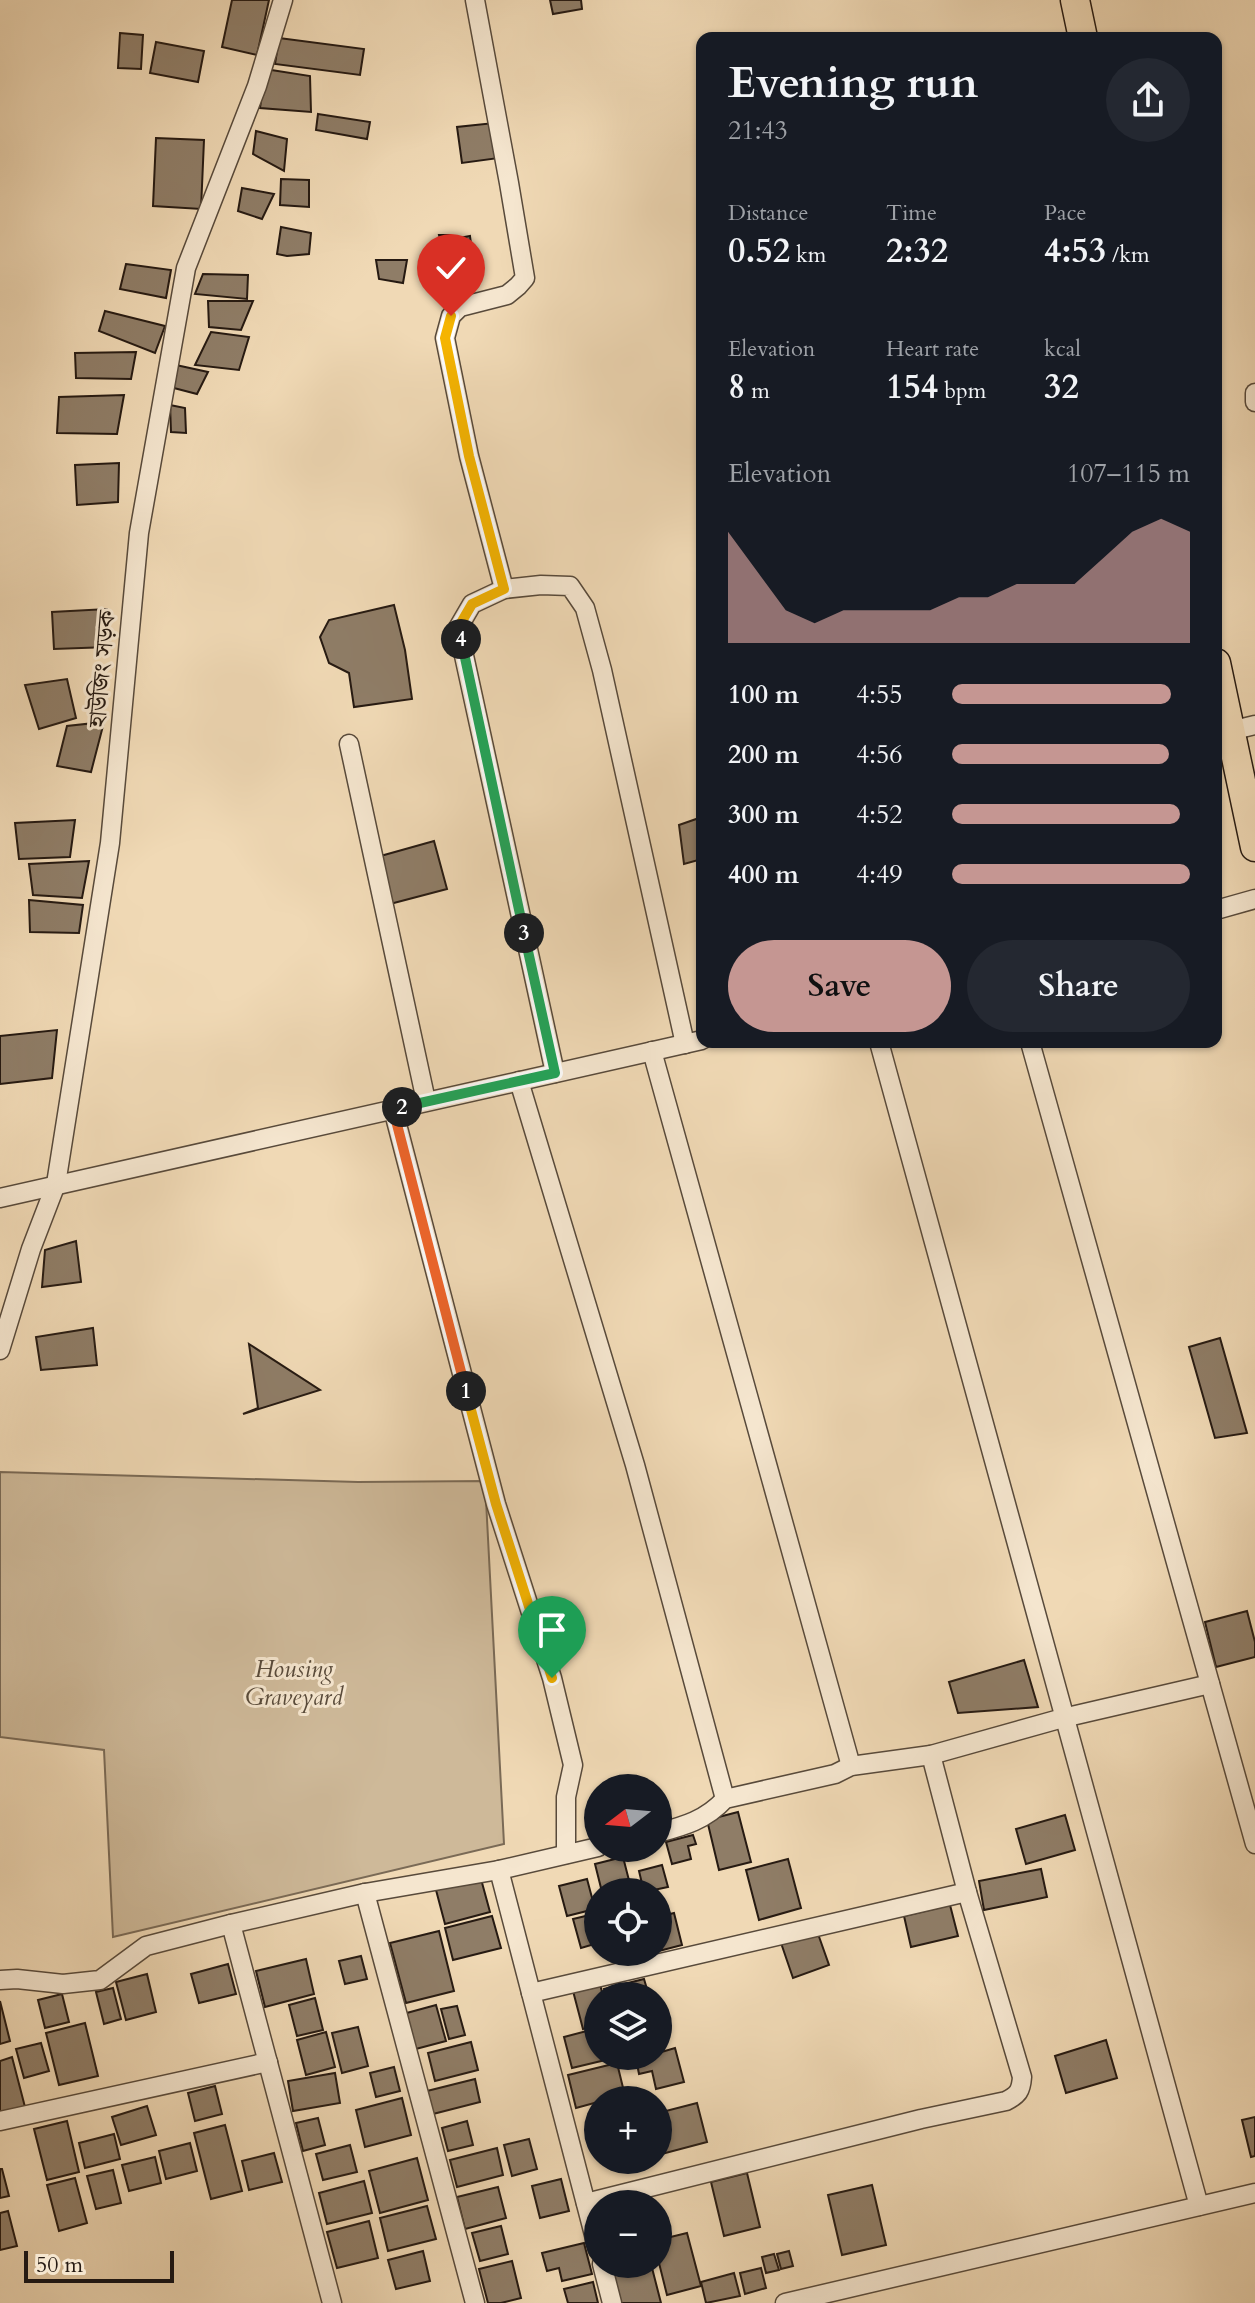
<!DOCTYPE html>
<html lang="en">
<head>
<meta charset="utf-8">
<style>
  :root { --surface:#171b24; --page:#242831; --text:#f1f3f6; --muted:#9ea1a6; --accent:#c59692 }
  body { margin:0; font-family:Cardo,"Noto Serif Bengali",serif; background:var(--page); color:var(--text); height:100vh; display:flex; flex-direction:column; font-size:30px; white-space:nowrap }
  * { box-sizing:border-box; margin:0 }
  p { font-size:26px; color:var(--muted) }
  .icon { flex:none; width:44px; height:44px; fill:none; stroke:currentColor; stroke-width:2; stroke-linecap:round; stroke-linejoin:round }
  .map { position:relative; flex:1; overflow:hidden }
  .drawer { position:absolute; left:696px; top:32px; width:526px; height:1016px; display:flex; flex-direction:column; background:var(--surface); border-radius:16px; box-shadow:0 2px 6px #0004 }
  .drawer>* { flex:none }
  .needle { width:52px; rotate:254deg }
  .controls { position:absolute; left:584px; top:1774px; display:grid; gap:16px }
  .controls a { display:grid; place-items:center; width:88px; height:88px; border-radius:50%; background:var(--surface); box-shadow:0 2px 6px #0004; font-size:40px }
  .scale { position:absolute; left:24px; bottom:20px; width:150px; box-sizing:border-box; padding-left:8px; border:4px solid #261a12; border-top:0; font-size:22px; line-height:28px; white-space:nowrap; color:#261a12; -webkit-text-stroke:6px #f5e6cf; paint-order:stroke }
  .pin { position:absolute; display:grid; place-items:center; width:68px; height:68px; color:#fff; margin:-82px -34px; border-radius:50% 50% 50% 0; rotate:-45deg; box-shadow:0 0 8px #0007 }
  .pin .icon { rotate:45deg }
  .km { position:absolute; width:40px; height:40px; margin:-20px; border-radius:50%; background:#222; color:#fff; font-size:22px; line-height:40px; text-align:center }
  .round { display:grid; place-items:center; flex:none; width:84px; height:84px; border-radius:42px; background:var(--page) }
  .headline { display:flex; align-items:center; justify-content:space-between; height:136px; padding:0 32px }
  h1 { font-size:44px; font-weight:800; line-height:60px }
  .metrics { display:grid; grid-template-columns:repeat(3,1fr); gap:12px; height:136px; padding:8px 32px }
  .metrics div { display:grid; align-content:center }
  .metrics b { font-size:34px; font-weight:800 }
  .metrics small { font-size:22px; font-weight:400 }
  .metrics p { font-size:22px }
  .chart { height:224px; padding:16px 32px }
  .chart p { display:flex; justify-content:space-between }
  .chart svg { width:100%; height:144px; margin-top:8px; fill:var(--accent); opacity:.7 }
  .primary-button { display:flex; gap:16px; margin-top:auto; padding:16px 32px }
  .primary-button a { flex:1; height:92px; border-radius:48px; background:var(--accent); color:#111; font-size:32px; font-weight:800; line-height:92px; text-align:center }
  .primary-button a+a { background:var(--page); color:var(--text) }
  ul { padding:0 32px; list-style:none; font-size:26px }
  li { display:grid; grid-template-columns:128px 96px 1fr; align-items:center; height:60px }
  li i { height:20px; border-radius:10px; background:var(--accent) }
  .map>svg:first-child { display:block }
</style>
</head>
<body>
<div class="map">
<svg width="1255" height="2303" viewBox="0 0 1255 2303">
  <rect width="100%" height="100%" fill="#f0d9b5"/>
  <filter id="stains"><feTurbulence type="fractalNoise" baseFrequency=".0025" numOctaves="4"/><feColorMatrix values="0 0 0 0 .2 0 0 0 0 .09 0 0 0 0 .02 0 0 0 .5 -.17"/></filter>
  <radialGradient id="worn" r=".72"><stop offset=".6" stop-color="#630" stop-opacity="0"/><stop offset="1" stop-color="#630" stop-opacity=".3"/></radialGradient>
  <path fill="#ceb999" stroke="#7a6a56" stroke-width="2" d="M0,1472L358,1482L485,1481L504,1844L113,1937L104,1750L0,1737Z"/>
  <g fill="#8f7d67" stroke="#261a12" stroke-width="2">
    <path d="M232,0H269L257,55L222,47Z"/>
    <path d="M550,0H581L582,9L553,14Z"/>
    <path d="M120,33L143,35L141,69L118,68Z"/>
    <path d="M279,38L364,49L360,75L275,64Z"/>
    <path d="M156,42L204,51L198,82L150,73Z"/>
    <path d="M265,69L310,76L311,112L260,108Z"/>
    <path d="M318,114L370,122L367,139L316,130Z"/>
    <path d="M494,123L499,158L462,163L457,127Z"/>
    <path d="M256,131L287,139L284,171L253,154Z"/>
    <path d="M156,138L204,140L201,209L153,206Z"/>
    <path d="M281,179L309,180V207L280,205Z"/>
    <path d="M242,188L274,194L262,219L238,211Z"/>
    <path d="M281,227L311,233L309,254L287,256L277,254Z"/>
    <path d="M439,235H450L454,261L445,259Z"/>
    <path d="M470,236L473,260L463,261L459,238Z"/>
    <path d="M376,260H407L403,283L379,279Z"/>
    <path d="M126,264L171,270L166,298L120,289Z"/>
    <path d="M203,274L248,275L247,299L195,294Z"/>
    <path d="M208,301H253L241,330L209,327Z"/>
    <path d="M105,311L165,326L155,353L99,331Z"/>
    <path d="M211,332L249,337L239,370L195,365Z"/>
    <path d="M136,352L131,379L76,378L75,353Z"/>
    <path d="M176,365L208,372L197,394L170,387Z"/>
    <path d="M124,395L117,434L57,433L59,397Z"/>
    <path d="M170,405L185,408L186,433L171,432Z"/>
    <path d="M119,463L118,502L77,505L75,465Z"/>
    <path d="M394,605L405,650L412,699L354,707L349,673L329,663L320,637L329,620Z"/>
    <path d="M107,609L109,647L54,649L52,612Z"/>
    <path d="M67,679L76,718L39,729L25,685Z"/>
    <path d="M104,722L91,772L57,766L67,726Z"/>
    <path d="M702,817V859L684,864L679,825Z"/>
    <path d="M75,820L70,857L19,859L15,823Z"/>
    <path d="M434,841L447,889L390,904L377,857Z"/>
    <path d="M89,861L82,898L33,895L29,864Z"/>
    <path d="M29,900L83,905L79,933L30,932Z"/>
    <path d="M57,1030L52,1078L0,1084V1036Z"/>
    <path d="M76,1241L81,1282L42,1287L45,1250Z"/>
    <path d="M93,1328L97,1365L41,1370L36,1337Z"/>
    <path d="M1220,1338L1247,1433L1215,1438L1189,1347Z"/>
    <path d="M249,1344L320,1390L243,1414L258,1408Z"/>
    <path d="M1247,1611L1255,1642V1657L1216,1667L1205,1622Z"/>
    <path d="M1024,1660L1038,1707L958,1713L949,1682Z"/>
    <path d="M738,1812L751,1862L719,1870L707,1820Z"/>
    <path d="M1065,1815L1075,1850L1026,1864L1016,1829Z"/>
    <path d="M693,1835L696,1844L688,1846L691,1859L672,1864L666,1842Z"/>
    <path d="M623,1857L632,1892H602L595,1864Z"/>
    <path d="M788,1859L801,1908L759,1920L746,1870Z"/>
    <path d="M662,1865L668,1887L644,1892L639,1871Z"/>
    <path d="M1041,1869L1047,1897L984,1910L979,1881Z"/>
    <path d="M481,1879L490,1912L445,1924L436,1890Z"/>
    <path d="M587,1879L595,1909L567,1916L559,1886Z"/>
    <path d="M950,1905L958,1936L911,1947L904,1916Z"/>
    <path d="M598,1913V1943L581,1948L573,1919Z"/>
    <path d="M674,1913L682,1945L659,1951L658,1917Z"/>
    <path d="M492,1916L501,1948L453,1960L445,1928Z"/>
    <path d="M439,1931L454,1991L406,2003L390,1943Z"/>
    <path d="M817,1931L829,1965L793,1978L781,1943Z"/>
    <path d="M361,1956L367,1979L345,1984L339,1961Z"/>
    <path d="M306,1959L314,1994L265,2007L256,1971Z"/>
    <path d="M228,1964L236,1994L199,2003L191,1974Z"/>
    <path d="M147,1974L156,2012L126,2020L116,1982Z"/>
    <path d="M644,1979L649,1996H606L604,1989Z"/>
    <path d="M600,1984L603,1996H598V2025L583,2029L573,1991Z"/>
    <path d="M113,1988L121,2019L104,2024L96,1992Z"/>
    <path d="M62,1994L69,2022L45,2028L38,2000Z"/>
    <path d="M315,1998L323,2030L297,2036L289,2005Z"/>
    <path d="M0,2001L10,2041L0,2044Z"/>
    <path d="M436,2005L446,2041L412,2050L403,2014Z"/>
    <path d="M457,2006L465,2035L449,2039L441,2009Z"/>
    <path d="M85,2023L98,2076L59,2085L46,2033Z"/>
    <path d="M358,2027L368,2066L342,2073L332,2033Z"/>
    <path d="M598,2028V2056L618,2057L572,2068L564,2037Z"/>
    <path d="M326,2032L335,2067L306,2075L297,2040Z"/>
    <path d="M1106,2040L1117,2078L1066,2093L1055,2056Z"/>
    <path d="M471,2042L478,2070L435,2081L428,2053Z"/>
    <path d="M41,2043L49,2071L24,2078L16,2049Z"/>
    <path d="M675,2048L684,2082L656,2089L652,2071L639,2074L636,2059L658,2056V2053Z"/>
    <path d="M12,2057L25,2107L0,2113V2061Z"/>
    <path d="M617,2063L625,2096L598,2100V2102L576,2108L568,2075Z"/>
    <path d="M394,2067L400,2091L376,2097L370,2073Z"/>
    <path d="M335,2073L340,2103L293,2111L288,2081Z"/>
    <path d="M475,2079L480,2102L433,2114L427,2091Z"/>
    <path d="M215,2086L222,2114L195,2121L188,2093Z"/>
    <path d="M402,2098L411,2135L365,2147L356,2110Z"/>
    <path d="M697,2103L707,2142L658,2155V2113Z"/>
    <path d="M147,2106L156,2135L121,2145L112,2117Z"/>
    <path d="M1255,2117V2156L1251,2157L1242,2120Z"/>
    <path d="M318,2118L325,2145L303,2151L296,2123Z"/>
    <path d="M67,2121L79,2172L47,2180L34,2129Z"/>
    <path d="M467,2121L473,2145L448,2151L442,2128Z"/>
    <path d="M225,2125L242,2191L211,2199L194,2133Z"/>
    <path d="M114,2134L120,2159L85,2168L79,2143Z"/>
    <path d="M529,2139L537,2169L512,2176L504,2145Z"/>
    <path d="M190,2143L197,2171L166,2179L159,2151Z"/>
    <path d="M350,2145L357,2172L323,2180L316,2154Z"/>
    <path d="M497,2148L503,2175L457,2187L450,2160Z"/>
    <path d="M274,2153L282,2182L249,2190L242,2161Z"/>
    <path d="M155,2157L161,2183L129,2191L122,2165Z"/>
    <path d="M417,2158L428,2200L380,2213L369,2171Z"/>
    <path d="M0,2169H2L9,2196L0,2198Z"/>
    <path d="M113,2170L121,2203L96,2209L87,2176Z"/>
    <path d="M747,2173L760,2227L724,2236L711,2182Z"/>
    <path d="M75,2178L87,2223L59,2231L47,2185Z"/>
    <path d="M561,2179L569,2211L540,2218L532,2186Z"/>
    <path d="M364,2181L372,2213L327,2224L319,2193Z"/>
    <path d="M872,2185L886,2245L842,2255L828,2195Z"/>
    <path d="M498,2187L506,2218L465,2229L457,2197Z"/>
    <path d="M427,2206L436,2239L388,2251L380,2218Z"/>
    <path d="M8,2211L17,2246L0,2250V2213Z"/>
    <path d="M369,2221L378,2258L337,2268L327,2232Z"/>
    <path d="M501,2226L508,2254L480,2261L472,2233Z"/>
    <path d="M687,2233L701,2286L667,2295L658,2259V2240Z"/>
    <path d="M584,2243L592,2274L562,2281L559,2268L547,2271L542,2253Z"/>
    <path d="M423,2251L430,2281L396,2289L388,2260Z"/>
    <path d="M789,2251L793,2266L781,2269L777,2254Z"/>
    <path d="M774,2254L779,2270L766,2273L762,2257Z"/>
    <path d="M512,2261L521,2298L501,2303H488L479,2269Z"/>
    <path d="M609,2264H651L661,2303H619Z"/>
    <path d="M761,2268L766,2288L745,2294L740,2273Z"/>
    <path d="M734,2273L740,2296L706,2303L701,2282Z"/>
    <path d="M593,2282L598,2303H568L564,2289Z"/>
  </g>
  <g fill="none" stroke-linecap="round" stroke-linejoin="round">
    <defs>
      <g id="minor">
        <path d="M475,0L509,183L525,278L518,286L507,295L460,307L451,316L445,338L469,456L504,589"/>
        <path d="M1255,393V402"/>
        <path d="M1230,731L1255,725"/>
        <path d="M349,744L426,1101"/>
        <path d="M1216,910L1255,899"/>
        <path d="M879,1042C985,1430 1091,1818 1199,2206"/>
        <path d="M1030,1042L1255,1844"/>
        <path d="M652,1051L851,1766"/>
        <path d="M555,1073L458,628L472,604L504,589L541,585L570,586L585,608L602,670L685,1044"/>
        <path d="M519,1081L635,1465L725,1799"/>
        <path d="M393,1109L496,1504L552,1678L573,1765L566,1797V1854"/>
        <path d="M0,1198L702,1040"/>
        <path d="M0,1350L31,1249L56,1184L110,843L139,533L186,268L257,86L283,0"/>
        <path d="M658,1833C684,1826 706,1820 725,1799L835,1774L851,1766L931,1755L1063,1718L1210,1684"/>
        <path d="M499,1870L598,2250"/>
        <path d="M365,1893L475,2303"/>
        <path d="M231,1924L332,2303"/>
        <path d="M0,1980L17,1979L63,1984L100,1980L146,1946L231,1924L365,1893L499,1870L598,1847"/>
        <path d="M531,1993L967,1892"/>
        <path d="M0,2121L268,2062"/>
        <path d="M586,2203L921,2119L1006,2101C1018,2095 1021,2091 1022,2077L967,1892L931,1755"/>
        <path d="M602,2264L612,2303"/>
        <path d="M785,2303L1255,2193"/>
      </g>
      <g id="primary">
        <path d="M1075,0L1083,38"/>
        <path d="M1216,663L1255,847"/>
      </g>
    </defs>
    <use href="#minor" stroke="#584a3b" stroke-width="21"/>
    <use href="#primary" stroke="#261a12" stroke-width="31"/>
    <use href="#minor" stroke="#f5e6cf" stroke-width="18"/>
    <use href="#primary" stroke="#f0d9b5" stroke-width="28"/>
  </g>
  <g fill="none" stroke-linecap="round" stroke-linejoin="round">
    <defs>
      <path id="split-1" d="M466,1391L496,1504L552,1678"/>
      <path id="split-2" d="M402,1107L393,1109L466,1391"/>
      <path id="split-3" d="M402,1107L555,1073L524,933"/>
      <path id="split-4" d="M461,639L524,933"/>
      <path id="split-5" d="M451,316L445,338L469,456L504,589L472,604L458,628L461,639"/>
    </defs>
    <use href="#split-1" stroke="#fff" stroke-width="16"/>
    <use href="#split-2" stroke="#fff" stroke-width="16"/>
    <use href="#split-3" stroke="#fff" stroke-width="16"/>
    <use href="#split-4" stroke="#fff" stroke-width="16"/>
    <use href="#split-5" stroke="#fff" stroke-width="16"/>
    <use href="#split-1" stroke="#f5b400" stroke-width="10"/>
    <use href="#split-2" stroke="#f0652b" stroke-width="10"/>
    <use href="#split-3" stroke="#22a559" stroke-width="10"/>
    <use href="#split-4" stroke="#22a559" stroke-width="10"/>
    <use href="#split-5" stroke="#f5b400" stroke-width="10"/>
  </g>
  <g text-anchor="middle" stroke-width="6" stroke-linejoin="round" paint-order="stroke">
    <g font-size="24" fill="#261a12" stroke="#f5e6cf">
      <text transform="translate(102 669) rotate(-85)" y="8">হাউজিং সড়ক</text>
    </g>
    <g font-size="24" font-style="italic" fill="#584a3a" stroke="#f5e6cf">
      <text x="294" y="1677">Housing<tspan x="294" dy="28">Graveyard</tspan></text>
    </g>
  </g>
  <rect width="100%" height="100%" filter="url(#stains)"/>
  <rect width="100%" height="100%" fill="url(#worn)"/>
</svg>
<div class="controls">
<a><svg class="needle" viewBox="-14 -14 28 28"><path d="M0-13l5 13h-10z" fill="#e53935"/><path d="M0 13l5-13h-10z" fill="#9ea1a6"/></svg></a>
<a><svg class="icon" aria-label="locate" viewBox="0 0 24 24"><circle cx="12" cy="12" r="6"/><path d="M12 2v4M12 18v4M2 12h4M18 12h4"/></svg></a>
<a><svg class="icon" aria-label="layers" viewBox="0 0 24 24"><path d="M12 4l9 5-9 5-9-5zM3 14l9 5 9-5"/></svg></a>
<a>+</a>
<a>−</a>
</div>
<div class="scale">50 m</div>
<div class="pin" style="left:552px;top:1678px;background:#1e9e55"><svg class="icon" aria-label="arrive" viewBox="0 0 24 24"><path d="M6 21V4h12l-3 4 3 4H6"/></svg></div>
<div class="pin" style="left:451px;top:316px;background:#d93025"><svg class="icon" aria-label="check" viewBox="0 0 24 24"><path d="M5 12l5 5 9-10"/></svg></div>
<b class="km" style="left:466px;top:1391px">1</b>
<b class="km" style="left:402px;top:1107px">2</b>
<b class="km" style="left:524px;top:933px">3</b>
<b class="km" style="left:461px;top:639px">4</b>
<section class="drawer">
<div class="headline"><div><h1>Evening run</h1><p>21:43</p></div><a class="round"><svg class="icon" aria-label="share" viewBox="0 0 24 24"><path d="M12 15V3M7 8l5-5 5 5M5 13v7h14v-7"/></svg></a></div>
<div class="metrics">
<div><p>Distance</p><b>0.52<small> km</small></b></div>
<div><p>Time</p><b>2:32</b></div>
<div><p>Pace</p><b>4:53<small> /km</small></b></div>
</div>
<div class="metrics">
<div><p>Elevation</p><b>8<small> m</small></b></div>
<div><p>Heart rate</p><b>154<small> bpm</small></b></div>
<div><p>kcal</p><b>32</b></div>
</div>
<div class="chart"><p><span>Elevation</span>107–115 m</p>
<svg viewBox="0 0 160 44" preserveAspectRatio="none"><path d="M0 44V10L10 22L20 34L30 38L40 34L50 34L60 34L70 34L80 30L90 30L100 26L110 26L120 26L130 18L140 10L150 6L160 10V44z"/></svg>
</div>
<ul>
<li><b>100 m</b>4:55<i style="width:92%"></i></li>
<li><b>200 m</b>4:56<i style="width:91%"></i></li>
<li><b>300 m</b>4:52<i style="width:96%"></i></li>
<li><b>400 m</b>4:49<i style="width:100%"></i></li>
</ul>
<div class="primary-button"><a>Save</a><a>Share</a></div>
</section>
</div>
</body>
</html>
